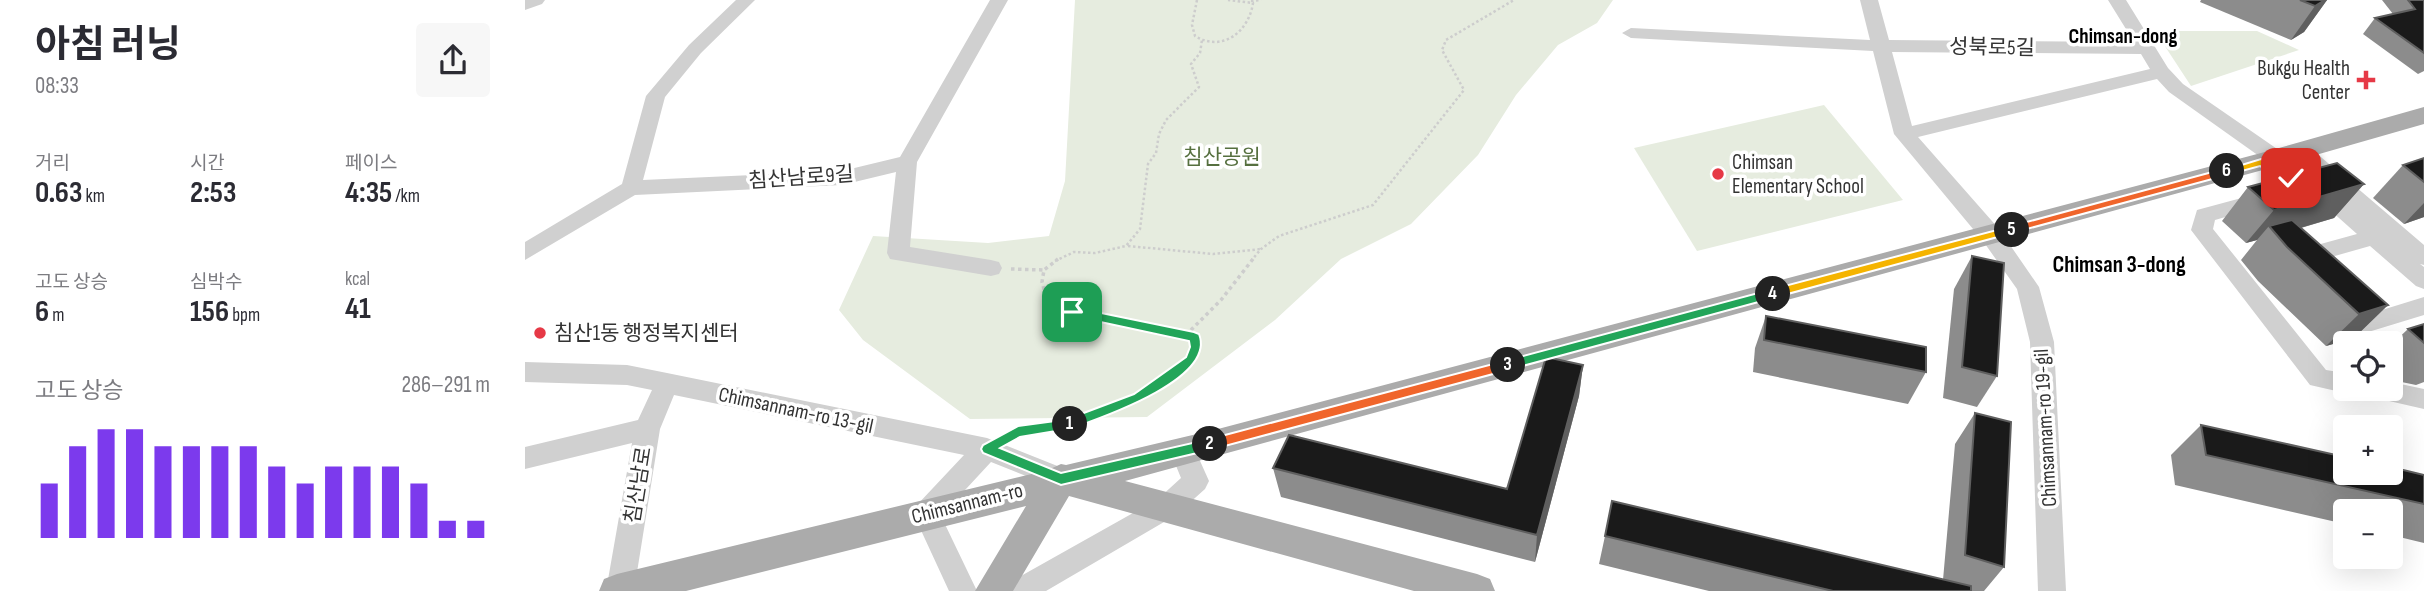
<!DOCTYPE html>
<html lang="ko">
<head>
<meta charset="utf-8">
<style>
  :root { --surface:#fff; --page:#f7f7f7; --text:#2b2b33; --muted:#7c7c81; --accent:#7c3aed }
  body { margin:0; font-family:"Sofia Sans Condensed","Noto Sans KR",sans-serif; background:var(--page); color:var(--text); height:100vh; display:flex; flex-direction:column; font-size:26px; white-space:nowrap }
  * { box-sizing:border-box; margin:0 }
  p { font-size:23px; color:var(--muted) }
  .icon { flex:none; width:38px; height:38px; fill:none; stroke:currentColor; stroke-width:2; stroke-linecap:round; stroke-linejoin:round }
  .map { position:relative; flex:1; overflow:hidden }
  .drawer { display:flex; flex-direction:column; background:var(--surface); width:525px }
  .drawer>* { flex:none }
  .tools { position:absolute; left:1808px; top:331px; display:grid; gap:14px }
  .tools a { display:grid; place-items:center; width:70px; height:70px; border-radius:7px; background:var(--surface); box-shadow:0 7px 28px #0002; font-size:35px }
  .pin { position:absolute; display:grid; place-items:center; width:60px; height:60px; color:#fff; margin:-30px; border-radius:14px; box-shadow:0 4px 10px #0006 }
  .km { position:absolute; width:35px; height:35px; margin:-18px; border-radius:50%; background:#222; color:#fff; font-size:19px; line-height:35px; text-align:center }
  .round { display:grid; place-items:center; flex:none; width:74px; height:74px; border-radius:7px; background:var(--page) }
  .overview { display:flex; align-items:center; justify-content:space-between; height:119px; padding:0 35px }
  h1 { font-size:38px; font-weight:700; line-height:52px }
  .figures { display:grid; grid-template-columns:repeat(3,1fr); gap:10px; height:119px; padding:7px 35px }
  .figures div { display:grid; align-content:center }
  .figures b { font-size:30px; font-weight:700 }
  .figures small { font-size:19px; font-weight:400 }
  .figures p { font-size:19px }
  .chart { height:196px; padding:14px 35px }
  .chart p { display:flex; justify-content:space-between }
  .chart svg { width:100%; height:126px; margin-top:7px; stroke:var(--accent); stroke-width:6 }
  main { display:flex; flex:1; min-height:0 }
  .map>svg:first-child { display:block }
</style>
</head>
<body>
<main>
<section class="drawer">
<div class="overview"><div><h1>아침 러닝</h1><p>08:33</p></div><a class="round"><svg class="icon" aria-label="share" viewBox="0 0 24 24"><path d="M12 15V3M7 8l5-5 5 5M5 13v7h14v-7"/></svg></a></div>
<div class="figures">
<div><p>거리</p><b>0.63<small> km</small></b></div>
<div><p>시간</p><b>2:53</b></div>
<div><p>페이스</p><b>4:35<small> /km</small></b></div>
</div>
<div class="figures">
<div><p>고도 상승</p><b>6<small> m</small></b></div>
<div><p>심박수</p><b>156<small> bpm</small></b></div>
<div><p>kcal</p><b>41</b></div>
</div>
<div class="chart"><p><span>고도 상승</span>286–291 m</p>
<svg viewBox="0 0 160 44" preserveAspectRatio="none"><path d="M5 44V25M15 44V12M25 44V6M35 44V6M45 44V12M55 44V12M65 44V12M75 44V12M85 44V19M95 44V25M105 44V19M115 44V19M125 44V19M135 44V25M145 44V38M155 44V38"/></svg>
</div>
</section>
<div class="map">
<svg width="1899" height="591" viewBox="0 0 1899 591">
  <rect width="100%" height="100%" fill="#fff"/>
  <g fill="#e6ecdf">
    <path d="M550,0H1088L1072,23L1033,45L991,95L953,155L886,224L816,259L750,320L622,417L445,419L338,340L314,310L348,236L463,243L524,236L540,181Z"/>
    <path d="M1630,31H1732L1774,50L1666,86Z"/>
    <path d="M1299,105L1378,200L1172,251L1109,148Z"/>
  </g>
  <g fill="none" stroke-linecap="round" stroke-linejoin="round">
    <g stroke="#cdcdcd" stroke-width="2.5" stroke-dasharray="2.5 2.5" stroke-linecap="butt">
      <path d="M672,0L667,25L670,36C698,53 724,31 728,3L703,0"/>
      <path d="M726,1L736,0"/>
      <path d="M603,246L688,254L736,249"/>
      <path d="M530,261L549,252L570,253L601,246L615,229L623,164L631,153L634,134L641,120L674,87L666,64L675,53L677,40"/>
      <path d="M726,261L736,249L754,236L848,205L939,90L917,50L921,40L989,0"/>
    </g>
    <g stroke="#cdcdcd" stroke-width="3.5" stroke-dasharray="3.5 3.5" stroke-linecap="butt">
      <path d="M486,269L519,270"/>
      <path d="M661,335L696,300L728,259"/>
      <path d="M483,437C505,427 528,428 551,423C579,416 652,382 667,358C671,351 670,344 669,337L524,307L517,282L519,270L533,259"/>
    </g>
    <g fill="#d0d0d0" fill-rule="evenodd">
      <path d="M0,0H20L17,4L0,10Z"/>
      <path d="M211,0H230L176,53L140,97L118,180L317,171L375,157L465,0H483L392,162L385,247L466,260L474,262L477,268L474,274L466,276L365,259L362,253L371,172L317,185L110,195L0,260V242L97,184L121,96L164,45Z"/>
      <path d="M1335,0H1353L1364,40L1609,42L1583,0H1601L1643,68L1658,84L1758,153L1761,158L1757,163L1800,183L1766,151L1769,146H1783L1899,245V265L1895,264L1899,267V289L1891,286L1845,246L1771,267L1763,265L1760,259L1763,253L1832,234L1787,194L1729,167L1726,162L1734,156L1644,92L1632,79L1393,137L1474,229L1514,287L1529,342L1541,591H1513L1505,342L1492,289L1458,241L1369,134L1348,51L1106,38L1097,33L1106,28L1345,40ZM1367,52L1616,54L1625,69L1387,126Z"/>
      <path d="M1735,193L1742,195L1746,200L1742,205L1690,220L1688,229L1801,370L1820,373V388L1829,390L1820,393L1785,385L1666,230L1672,210Z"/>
      <path d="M1899,297V315L1840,333L1832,330L1811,307L1814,301C1828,296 1834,304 1844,314Z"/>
      <path d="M0,362L102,365L142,373L462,438L545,471L549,479L545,487L536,490L466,462L416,516L452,591H424L388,513L392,505L439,455L149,395L135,429L109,591H81L107,443L0,469V447L113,420L127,390L102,385L0,382Z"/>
      <path d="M1866,382L1899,389V409L1838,395L1835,388H1866Z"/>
      <path d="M658,440L667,443L684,481L680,489L651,515L521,591H481L485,582L633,499L656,478L645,451L649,443Z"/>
    </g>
    <path fill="#ababab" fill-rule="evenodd" d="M1899,107V124L1745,168L600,481L952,574L965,579L970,591H889L544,496L488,591H450L501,506L161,591H74L79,579L92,574L523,470L536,464L541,465L693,429L1736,153Z"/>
  </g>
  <g fill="#8c8c8c">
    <path d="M1676,0H1802L1779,32L1766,40L1675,2Z"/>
    <path d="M1857,0H1899V71L1893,74L1838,34L1850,18L1868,14Z"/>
    <path d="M1899,158V217L1879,224L1848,198L1878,165Z"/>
    <path d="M1839,184L1809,218L1776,228L1863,305L1829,338L1801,346L1733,281L1716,260L1732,240L1721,243L1697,221L1723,187Z"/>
    <path d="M1447,256L1472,376L1452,407L1418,398L1429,289Z"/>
    <path d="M1241,316L1401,372L1383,404L1228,372L1230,348Z"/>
    <path d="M1899,324V382L1891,385L1867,380L1866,378V345L1883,329Z"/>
    <path d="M1058,365L1054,396L1010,562L756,497L748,468L982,489Z"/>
    <path d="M1450,413L1479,567L1459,591H1184L1074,564L1080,536L1418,580L1430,444Z"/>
    <path d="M1676,425L1899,475V543L1866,535V511H1820V524L1650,485L1646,455Z"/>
  </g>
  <g fill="#5f5f5f">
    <path d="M1800,0H1802L1779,32L1766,40L1790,6Z"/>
    <path d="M1839,184L1809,218L1751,235L1744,226L1732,240L1721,243L1749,210Z"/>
    <path d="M1899,203V217L1879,224Z"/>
    <path d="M1863,305L1829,338L1801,346L1834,314Z"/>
    <path d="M1058,365L1054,396L1010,562L1012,535Z"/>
  </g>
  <g fill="#1a1a1a" stroke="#5f5f5f" stroke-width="2">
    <path d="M1775,0H1800L1790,6Z"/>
    <path d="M1883,0H1899V53L1850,18L1890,9Z"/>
    <path d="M1899,158V182L1878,165Z"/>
    <path d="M1812,163L1839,184L1749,210L1723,187Z"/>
    <path d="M1767,220L1863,305L1834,314L1762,247L1744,226Z"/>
    <path d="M1447,256L1479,263L1472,376L1437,367Z"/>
    <path d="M1241,316L1401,347V372L1239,340Z"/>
    <path d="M1899,324V343L1883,329Z"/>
    <path d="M1021,357L1058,365L1012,535L748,468L764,435L982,489Z"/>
    <path d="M1450,413L1486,422L1479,567L1440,555Z"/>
    <path d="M1676,425L1820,457V472H1866V467L1899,475V504L1681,455Z"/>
    <path d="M1087,501L1446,586V591H1308L1080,536Z"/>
  </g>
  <path fill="#22a559" stroke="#fff" stroke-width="2" d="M547,307L669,332L674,334C692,379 576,418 545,429L540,428V420L609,394L661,357L665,347L664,341L543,315L541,312Z"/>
  <path fill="#22a559" stroke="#fff" stroke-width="2" d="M545,419L549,420V428L495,437L475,448L536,473L685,439L691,444L685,450L536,485L458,453L456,449L458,445L493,426Z"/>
  <path fill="#f0652b" stroke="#fff" stroke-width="2" d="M983,360L989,365L983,370L685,450L678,444L685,439Z"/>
  <path fill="#22a559" stroke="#fff" stroke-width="2" d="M1248,289L1252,291V297L983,370L977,365L983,360Z"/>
  <path fill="#f5b400" stroke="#fff" stroke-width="2" d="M1487,226L1493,230L1491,232L1248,298L1243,294L1248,289Z"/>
  <path fill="#f0652b" stroke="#fff" stroke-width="2" d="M1702,168L1706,169V174L1487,233L1482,230L1487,226Z"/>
  <path fill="#f5b400" stroke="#fff" stroke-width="2" d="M1736,159L1770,176V181H1763L1735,166L1702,175L1697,171Z"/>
  <g fill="#e63946" stroke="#fff" stroke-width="2.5">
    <path d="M1837.5 69.5h7v7h7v7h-7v7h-7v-7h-7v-7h7z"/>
    <circle cx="1193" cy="174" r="7"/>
    <circle cx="15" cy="333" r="7"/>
  </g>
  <g text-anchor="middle" stroke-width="7" stroke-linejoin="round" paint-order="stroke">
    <g font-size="21" font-weight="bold" fill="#000" stroke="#fff">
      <text x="1598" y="43">Chimsan-dong</text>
    </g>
    <g font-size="21" fill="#333" stroke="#fff">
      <text transform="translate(1467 47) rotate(1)" y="7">성북로5길</text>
      <text transform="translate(276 177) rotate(-4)" y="7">침산남로9길</text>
      <text transform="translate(271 410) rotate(12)" y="7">Chimsannam-ro 13-gil</text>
      <text transform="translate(1520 428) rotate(-93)" y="7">Chimsannam-ro 19-gil</text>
      <text transform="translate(113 485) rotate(-81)" y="7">침산남로</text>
      <text transform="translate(442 503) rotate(-14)" y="7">Chimsannam-ro</text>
    </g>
    <g font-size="21" fill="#333" stroke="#fff" text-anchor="start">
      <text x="1825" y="75" text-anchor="end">Bukgu Health<tspan x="1825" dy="24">Center</tspan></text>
      <text x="1207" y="169">Chimsan<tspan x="1207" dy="24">Elementary School</tspan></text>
      <text x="29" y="340">침산1동 행정복지센터</text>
    </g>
    <g font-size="21" fill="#56703f" stroke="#fff">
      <text x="697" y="164">침산공원</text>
    </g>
    <g font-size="23" font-weight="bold" fill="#000" stroke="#fff">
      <text x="1594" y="272">Chimsan 3-dong</text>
    </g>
  </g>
</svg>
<div class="tools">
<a><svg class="icon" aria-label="locate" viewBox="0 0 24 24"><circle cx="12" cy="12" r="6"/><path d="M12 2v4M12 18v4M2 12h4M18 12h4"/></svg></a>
<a>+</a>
<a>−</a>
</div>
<div class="pin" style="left:547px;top:312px;background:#1e9e55"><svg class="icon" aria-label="arrive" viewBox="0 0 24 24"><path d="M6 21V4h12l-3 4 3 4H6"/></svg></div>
<div class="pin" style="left:1766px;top:178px;background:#d93025"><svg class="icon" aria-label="check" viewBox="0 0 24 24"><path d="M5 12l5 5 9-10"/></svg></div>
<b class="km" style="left:545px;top:424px">1</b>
<b class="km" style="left:685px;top:444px">2</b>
<b class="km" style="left:983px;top:365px">3</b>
<b class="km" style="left:1248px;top:294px">4</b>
<b class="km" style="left:1487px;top:230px">5</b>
<b class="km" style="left:1702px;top:171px">6</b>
</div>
</main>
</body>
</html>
